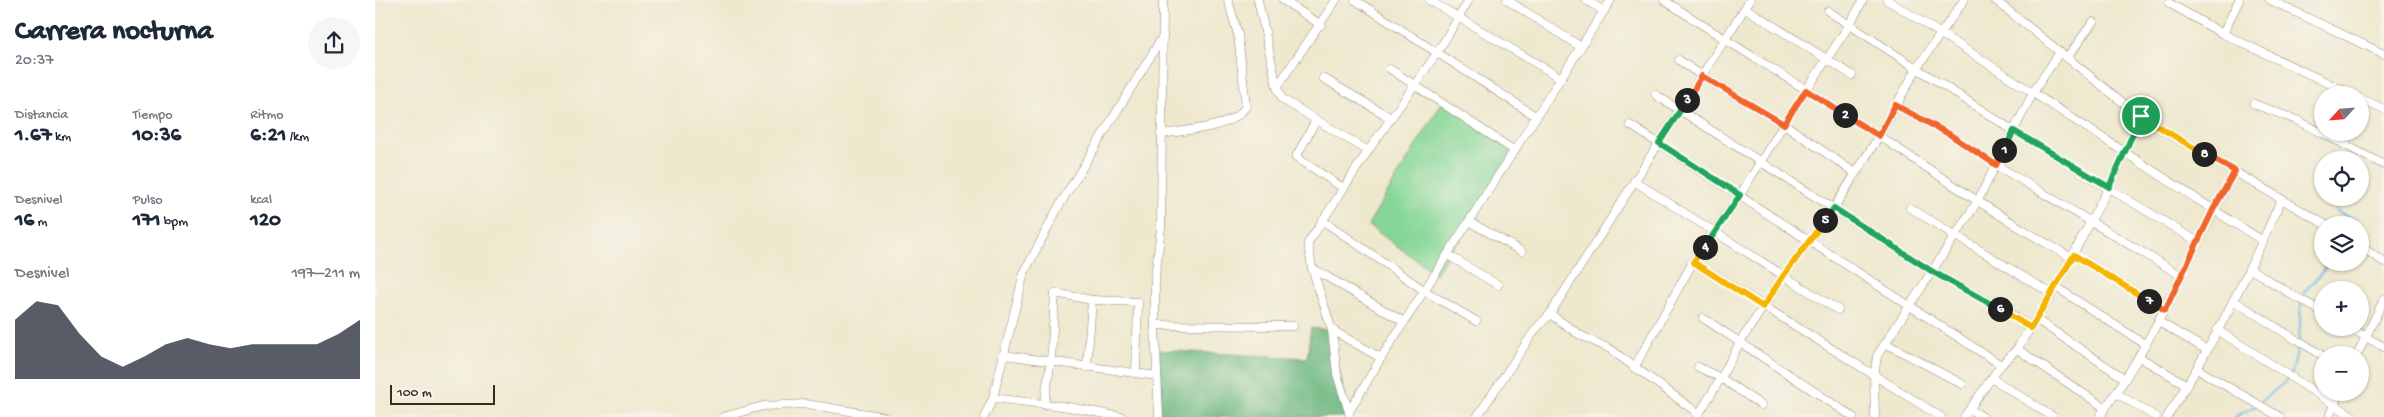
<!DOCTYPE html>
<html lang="es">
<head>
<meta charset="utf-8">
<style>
  :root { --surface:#fff; --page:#f6f6f7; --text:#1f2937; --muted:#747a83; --accent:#111827 }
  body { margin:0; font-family:"Gochi Hand",sans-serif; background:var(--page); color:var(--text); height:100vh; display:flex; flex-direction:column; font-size:19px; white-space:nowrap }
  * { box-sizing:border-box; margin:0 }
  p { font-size:16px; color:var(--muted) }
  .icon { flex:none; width:28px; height:28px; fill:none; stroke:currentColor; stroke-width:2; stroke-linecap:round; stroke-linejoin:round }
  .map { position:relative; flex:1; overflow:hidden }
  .panel { display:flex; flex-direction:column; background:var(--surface); width:375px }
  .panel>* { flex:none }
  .needle { width:32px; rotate:244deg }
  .fabs { position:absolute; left:1939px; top:86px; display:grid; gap:10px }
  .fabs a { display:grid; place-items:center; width:55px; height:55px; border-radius:50%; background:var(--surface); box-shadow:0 1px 4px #0004; font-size:25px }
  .scale { position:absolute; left:15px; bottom:12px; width:105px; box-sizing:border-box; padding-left:5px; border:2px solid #3b2a1e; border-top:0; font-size:14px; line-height:18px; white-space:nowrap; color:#3b2a1e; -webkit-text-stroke:4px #f7f3e8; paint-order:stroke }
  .pin { position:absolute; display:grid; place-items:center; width:42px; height:42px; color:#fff; margin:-21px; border:2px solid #fff; border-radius:50%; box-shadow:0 1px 5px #0007 }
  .km { position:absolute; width:25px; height:25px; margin:-12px; border-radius:50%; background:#222; color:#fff; font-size:14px; line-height:25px; text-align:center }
  .round { display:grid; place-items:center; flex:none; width:52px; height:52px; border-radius:26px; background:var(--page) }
  .overview { display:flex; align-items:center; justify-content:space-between; height:85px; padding:0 15px }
  h1 { font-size:28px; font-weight:700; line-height:38px }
  .figures { display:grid; grid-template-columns:repeat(3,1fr); gap:8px; height:85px; padding:5px 15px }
  .figures div { display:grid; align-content:center }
  .figures b { font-size:21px; font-weight:700 }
  .figures small { font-size:14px; font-weight:400 }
  .figures p { font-size:14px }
  .chart { height:140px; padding:10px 15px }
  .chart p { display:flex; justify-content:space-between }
  .chart svg { width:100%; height:90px; margin-top:5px; fill:var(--accent); opacity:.7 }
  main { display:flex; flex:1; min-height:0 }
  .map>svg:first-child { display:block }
</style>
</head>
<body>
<main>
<section class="panel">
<div class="overview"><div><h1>Carrera nocturna</h1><p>20:37</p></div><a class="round"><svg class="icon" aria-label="share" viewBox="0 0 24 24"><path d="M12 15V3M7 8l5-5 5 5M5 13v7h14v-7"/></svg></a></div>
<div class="figures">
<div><p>Distancia</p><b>1.67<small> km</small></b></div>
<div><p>Tiempo</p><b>10:36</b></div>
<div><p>Ritmo</p><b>6:21<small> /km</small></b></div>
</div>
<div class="figures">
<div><p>Desnivel</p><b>16<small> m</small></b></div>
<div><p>Pulso</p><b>171<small> bpm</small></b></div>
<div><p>kcal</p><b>120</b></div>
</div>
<div class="chart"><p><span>Desnivel</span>197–211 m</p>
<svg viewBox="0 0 160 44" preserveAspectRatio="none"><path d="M0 44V15L10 6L20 8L30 22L40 33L50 38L60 33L70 27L80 24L90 27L100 29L110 27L120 27L130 27L140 27L150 22L160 15V44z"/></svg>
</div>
</section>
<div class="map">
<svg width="2009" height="417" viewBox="0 0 2009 417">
  <rect width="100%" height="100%" fill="#f7f3e8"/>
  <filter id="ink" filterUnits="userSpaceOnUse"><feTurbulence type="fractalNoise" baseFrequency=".02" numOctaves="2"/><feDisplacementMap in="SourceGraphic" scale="10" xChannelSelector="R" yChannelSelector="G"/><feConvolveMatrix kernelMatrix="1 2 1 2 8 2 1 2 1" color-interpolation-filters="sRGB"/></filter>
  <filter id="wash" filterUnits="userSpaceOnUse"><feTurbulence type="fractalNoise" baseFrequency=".0096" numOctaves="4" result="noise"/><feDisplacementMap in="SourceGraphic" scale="20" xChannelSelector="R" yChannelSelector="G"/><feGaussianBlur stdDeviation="1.12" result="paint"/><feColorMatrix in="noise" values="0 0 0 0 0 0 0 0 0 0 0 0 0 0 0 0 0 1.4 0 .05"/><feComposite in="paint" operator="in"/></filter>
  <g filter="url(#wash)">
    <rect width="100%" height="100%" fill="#eee8ce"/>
    <path fill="#86d797" stroke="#60805a" d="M1067,103L1140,151L1061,274L993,225Z"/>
    <path fill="#6cb880" stroke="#54714f" d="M936,328L957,330L959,350L975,417H784L780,350L932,358Z"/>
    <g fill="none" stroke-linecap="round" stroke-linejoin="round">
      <g stroke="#62b7df" stroke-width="2">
        <path d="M1963,157V160"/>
        <path d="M1962,198V212L1981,220L1983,225"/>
        <path d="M1884,403L1909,383L1917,373L1924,341L1926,307L1929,292L1956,262"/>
        <path d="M1860,417L1880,406"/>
      </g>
    </g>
  </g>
  <g filter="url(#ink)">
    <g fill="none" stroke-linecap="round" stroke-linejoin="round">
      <defs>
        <g id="street">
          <path d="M883,0L902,87L907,99L993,151"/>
          <path d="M908,0L946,25"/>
          <path d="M980,0L1162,117"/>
          <path d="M1054,0L1186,78"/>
          <path d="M1132,0L1206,47"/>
          <path d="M1211,0L1229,11"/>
          <path d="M1289,0C1360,47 1433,90 1504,136C1568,178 1630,221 1697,258"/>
          <path d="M1512,0C1639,78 1762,162 1888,241"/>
          <path d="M1620,0L1766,117L1951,225"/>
          <path d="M1895,0L2009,54"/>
          <path d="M1794,3L1848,34L1979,95"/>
          <path d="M1370,8L1477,75"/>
          <path d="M1453,11L1639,131L1823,242"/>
          <path d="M1848,34L1864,0"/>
          <path d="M1692,58L1718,22"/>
          <path d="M1304,60L1327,76L1409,124L1480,173"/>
          <path d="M1015,69L1140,151"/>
          <path d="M948,78L1016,118"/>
          <path d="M902,87L961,0"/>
          <path d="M1281,95L1558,272L1639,316L1656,328"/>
          <path d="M1985,98L2009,109"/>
          <path d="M1879,104L1924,121L2009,165"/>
          <path d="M1521,105L1574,134L1621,165L1807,276"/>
          <path d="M941,120L921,157L968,188"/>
          <path d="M1255,125L1626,365"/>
          <path d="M786,134C810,130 858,129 871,106L863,35L853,0"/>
          <path d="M1259,181L1463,310"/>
          <path d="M1535,208L1677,294"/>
          <path d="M947,220L1050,291L1101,321"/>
          <path d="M1095,222L1146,251"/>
          <path d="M1985,246L2009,262"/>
          <path d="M1073,255L1123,285"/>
          <path d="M1699,255L1790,310"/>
          <path d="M1318,262L1566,417"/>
          <path d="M937,268L1029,322"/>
          <path d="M1874,268L1924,299"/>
          <path d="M1681,287L1771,345"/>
          <path d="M717,300L763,302L761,373"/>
          <path d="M1858,300L1920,339"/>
          <path d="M1930,302L1948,312"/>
          <path d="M1175,314L1205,335L1235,349L1324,414"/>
          <path d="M1328,318L1478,417"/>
          <path d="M1662,320L1749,378"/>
          <path d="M1784,322L1832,350"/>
          <path d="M780,325L918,326"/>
          <path d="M1975,328L2009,347"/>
          <path d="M957,330L1006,358"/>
          <path d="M1842,330L1912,374"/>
          <path d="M1926,342L1948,356"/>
          <path d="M1512,344L1587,384"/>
          <path d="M1642,349L1730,408"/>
          <path d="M629,355L782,376"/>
          <path d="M1982,355L2009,299"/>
          <path d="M1764,357L1812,385"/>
          <path d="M1323,367L1346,378L1386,405"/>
          <path d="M1259,368L1318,262L1365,195L1409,124L1475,24L1488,0"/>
          <path d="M1822,369L1881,403"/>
          <path d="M1916,377L1979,417"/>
          <path d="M1618,379L1678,417"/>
          <path d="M1741,393L1781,417"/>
          <path d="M618,398L694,407L747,417"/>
          <path d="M669,404L676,361L680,293L717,300L712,367"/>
          <path d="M1884,405L1905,417"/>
          <path d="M1596,410L1608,417"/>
          <path d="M974,412L962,374L957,330L937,268L933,243L993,151L1062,53L1094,0"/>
          <path d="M348,417L388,406L431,404L511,417"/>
          <path d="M609,417L618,398L649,273L684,206L788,36"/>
          <path d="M784,417L780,325V278L786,228L788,0"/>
          <path d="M975,417L974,412L1006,358L1236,0"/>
          <path d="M1102,417L1160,330L1175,314L1375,0"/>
          <path d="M1322,417L1346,378L1364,344L1409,275L1459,208L1504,136L1542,68L1589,0"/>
          <path d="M1500,417L1499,377L1502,356L1602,202L1659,91L1685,52"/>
          <path d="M1589,417L1626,365L1642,349L1677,294L1734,187L1766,117"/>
          <path d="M1724,417C1781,341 1814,253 1860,171"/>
          <path d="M1792,417C1836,349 1873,275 1906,200"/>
          <path d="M1954,417L1964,392"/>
        </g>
      </defs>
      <use href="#street" stroke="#948976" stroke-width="9"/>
      <use href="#street" stroke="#fff" stroke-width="8"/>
    </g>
  </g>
  <g fill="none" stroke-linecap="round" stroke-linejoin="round" filter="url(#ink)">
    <defs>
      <path id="split-1" d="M1629,150L1639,131L1734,187L1766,116"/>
      <path id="split-2" d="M1470,115L1504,136L1520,105L1574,134L1621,165L1629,150"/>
      <path id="split-3" d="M1312,100L1327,76L1409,124L1431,90L1470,115"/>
      <path id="split-4" d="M1312,100L1284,143L1365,195L1330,247"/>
      <path id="split-5" d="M1330,247L1318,262L1388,307L1409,275L1450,220"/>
      <path id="split-6" d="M1450,220L1459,208L1558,272L1625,309"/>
      <path id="split-7" d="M1625,309L1656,328L1699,255L1774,301"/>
      <path id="split-8" d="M1774,301L1790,310L1838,210L1860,171L1829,154"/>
      <path id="split-9" d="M1766,116L1829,154"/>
    </defs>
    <use href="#split-1" stroke="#fff" stroke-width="10"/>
    <use href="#split-2" stroke="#fff" stroke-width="10"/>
    <use href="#split-3" stroke="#fff" stroke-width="10"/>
    <use href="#split-4" stroke="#fff" stroke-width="10"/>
    <use href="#split-5" stroke="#fff" stroke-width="10"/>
    <use href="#split-6" stroke="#fff" stroke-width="10"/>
    <use href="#split-7" stroke="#fff" stroke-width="10"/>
    <use href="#split-8" stroke="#fff" stroke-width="10"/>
    <use href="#split-9" stroke="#fff" stroke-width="10"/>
    <use href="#split-1" stroke="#22a559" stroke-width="6"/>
    <use href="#split-2" stroke="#f0652b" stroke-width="6"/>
    <use href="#split-3" stroke="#f0652b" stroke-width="6"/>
    <use href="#split-4" stroke="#22a559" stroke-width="6"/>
    <use href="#split-5" stroke="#f5b400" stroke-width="6"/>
    <use href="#split-6" stroke="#22a559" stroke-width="6"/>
    <use href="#split-7" stroke="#f5b400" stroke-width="6"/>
    <use href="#split-8" stroke="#f0652b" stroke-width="6"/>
    <use href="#split-9" stroke="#f5b400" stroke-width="6"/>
  </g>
</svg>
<div class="fabs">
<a><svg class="needle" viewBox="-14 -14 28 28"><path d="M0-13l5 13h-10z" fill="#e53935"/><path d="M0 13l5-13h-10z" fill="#747a83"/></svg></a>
<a><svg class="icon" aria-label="locate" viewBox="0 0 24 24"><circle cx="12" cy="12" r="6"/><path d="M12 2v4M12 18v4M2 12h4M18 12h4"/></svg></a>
<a><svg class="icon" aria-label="layers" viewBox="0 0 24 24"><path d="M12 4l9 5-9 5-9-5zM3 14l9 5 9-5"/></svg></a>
<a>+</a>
<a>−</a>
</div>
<div class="scale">100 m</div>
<div class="pin" style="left:1766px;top:116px;background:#1e9e55"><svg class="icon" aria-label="arrive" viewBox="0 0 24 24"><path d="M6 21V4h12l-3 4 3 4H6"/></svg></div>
<b class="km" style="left:1629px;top:150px">1</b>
<b class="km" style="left:1470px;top:115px">2</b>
<b class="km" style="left:1312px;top:100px">3</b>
<b class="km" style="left:1330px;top:247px">4</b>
<b class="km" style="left:1450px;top:220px">5</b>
<b class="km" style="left:1625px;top:309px">6</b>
<b class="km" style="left:1774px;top:301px">7</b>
<b class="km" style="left:1829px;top:154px">8</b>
</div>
</main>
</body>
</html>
